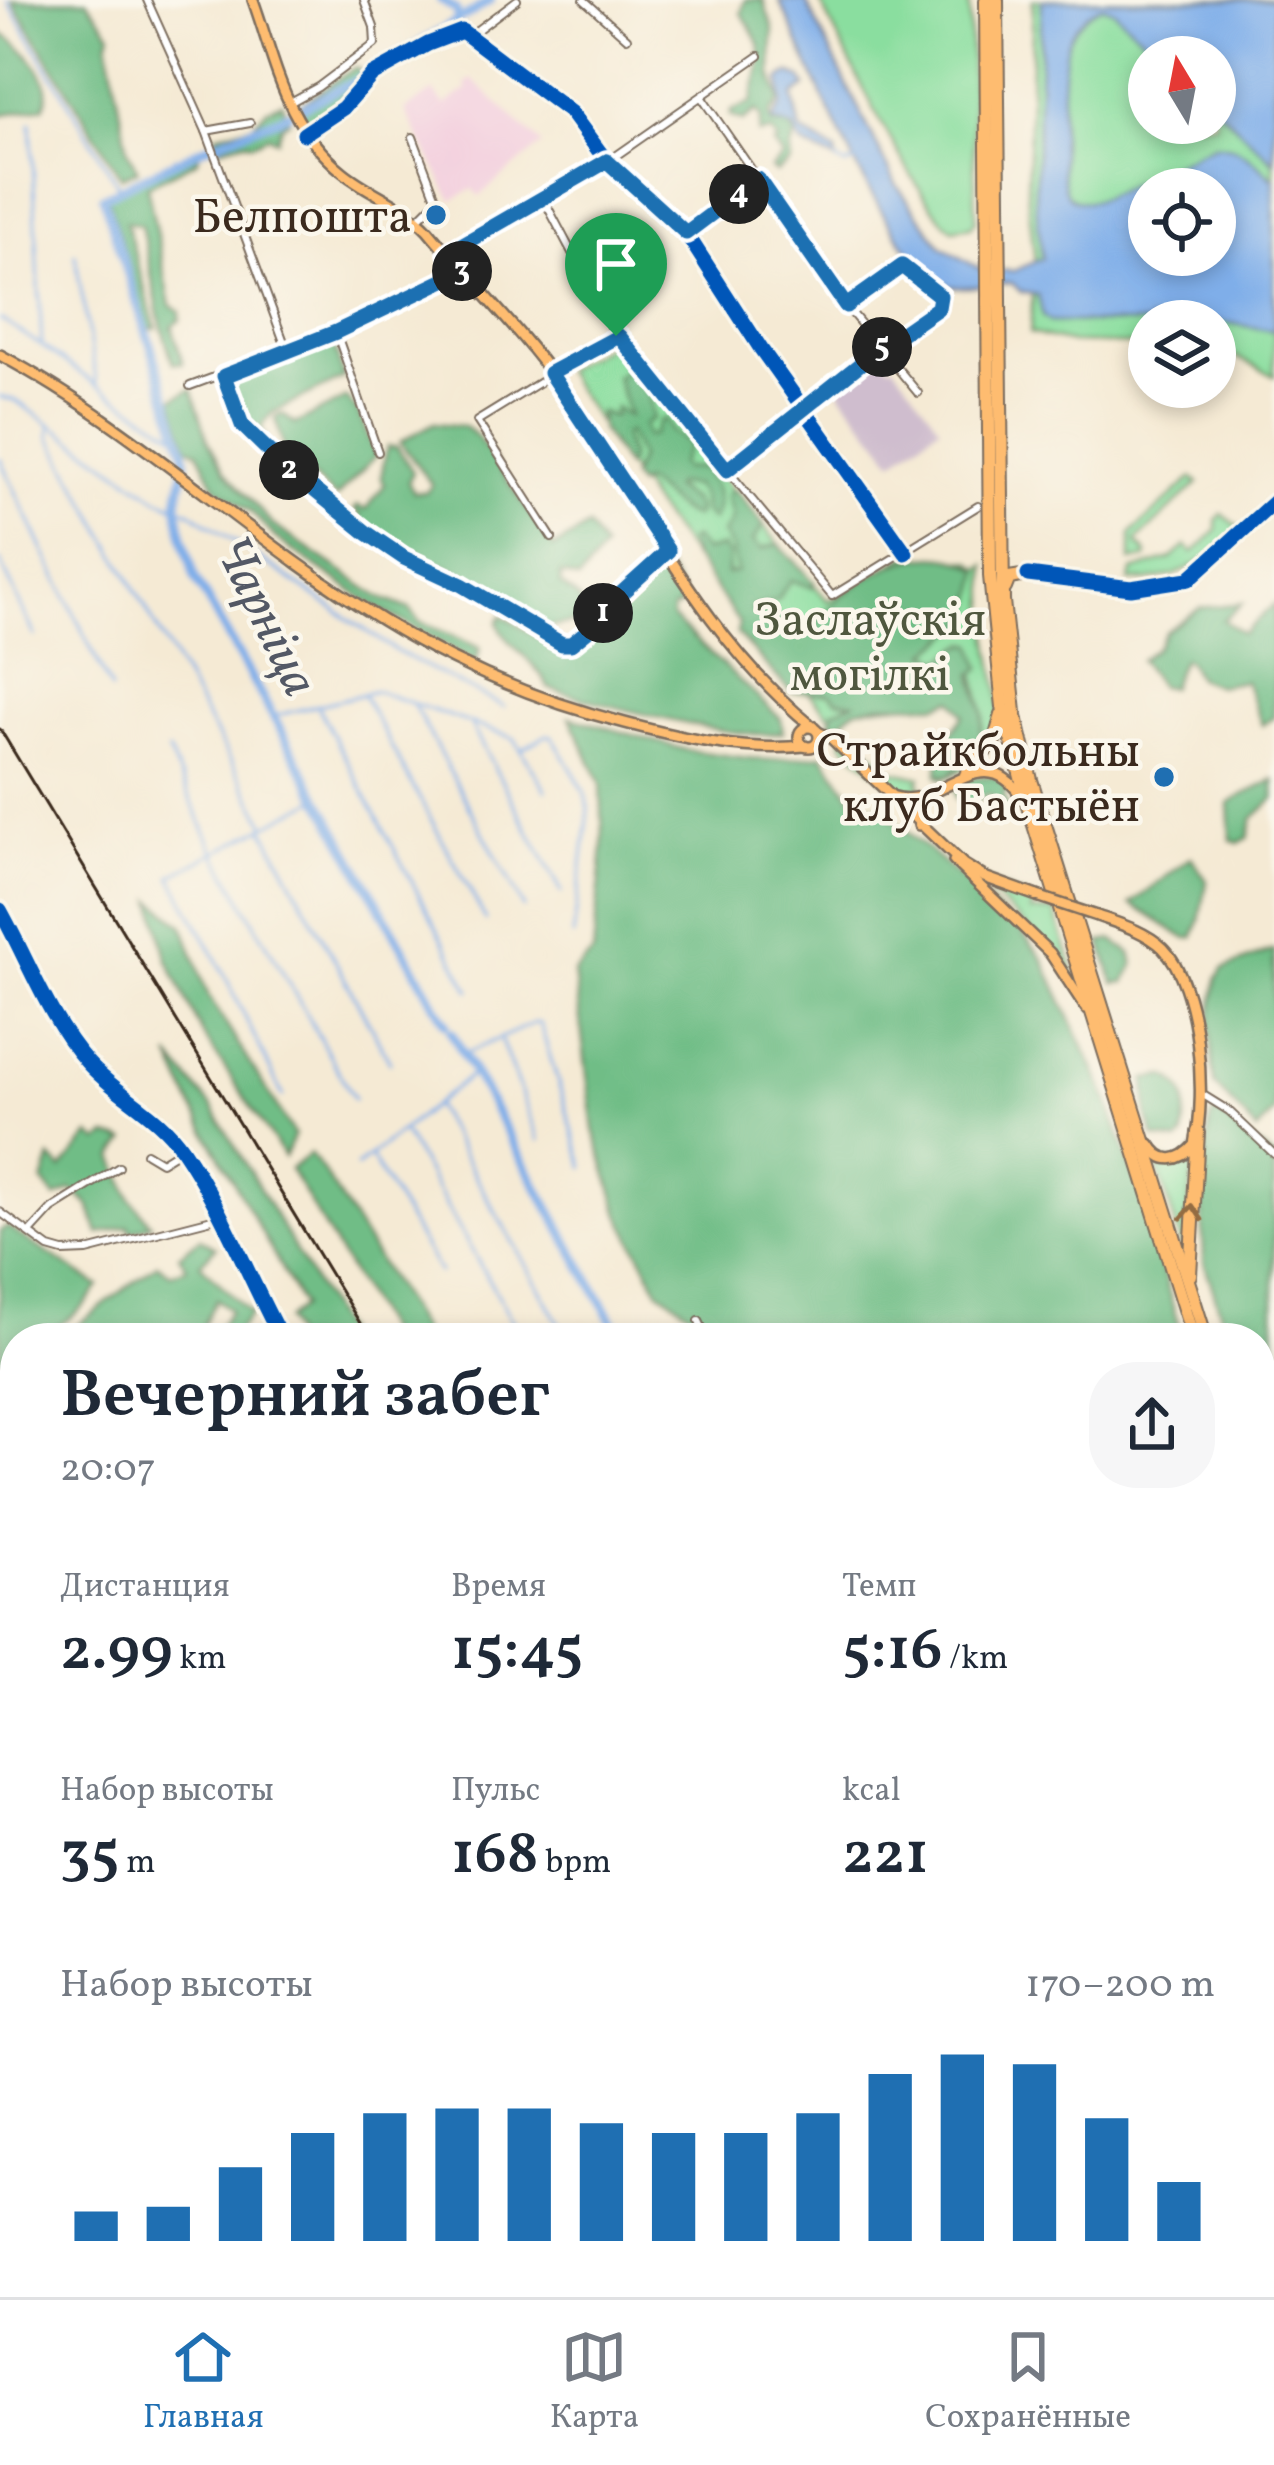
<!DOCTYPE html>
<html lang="ru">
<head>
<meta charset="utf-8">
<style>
  :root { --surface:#fff; --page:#f6f6f7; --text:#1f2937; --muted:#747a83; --line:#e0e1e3; --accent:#1f6fb2 }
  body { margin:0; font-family:Vollkorn,serif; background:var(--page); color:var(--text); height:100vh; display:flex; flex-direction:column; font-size:45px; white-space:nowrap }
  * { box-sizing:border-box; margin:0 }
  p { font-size:39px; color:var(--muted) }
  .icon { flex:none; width:66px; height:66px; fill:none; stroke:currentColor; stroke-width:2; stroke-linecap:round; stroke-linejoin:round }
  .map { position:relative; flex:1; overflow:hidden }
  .sheet { position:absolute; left:0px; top:1323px; width:1275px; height:975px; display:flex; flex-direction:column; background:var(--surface); border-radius:48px 48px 0 0; box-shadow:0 6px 18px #0003 }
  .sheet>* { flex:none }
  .needle { width:78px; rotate:350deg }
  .fabs { position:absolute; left:1128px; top:36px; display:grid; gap:24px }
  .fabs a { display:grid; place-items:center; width:108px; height:108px; border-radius:50%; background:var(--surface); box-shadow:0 6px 18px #0003; font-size:60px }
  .pin { position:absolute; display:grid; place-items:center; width:102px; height:102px; color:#fff; margin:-123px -51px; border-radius:50% 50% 50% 0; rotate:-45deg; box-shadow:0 0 12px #0007 }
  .pin .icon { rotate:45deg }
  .km { position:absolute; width:60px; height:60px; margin:-30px; border-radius:50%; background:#222; color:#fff; font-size:33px; line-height:60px; text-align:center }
  .round { display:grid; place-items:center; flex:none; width:126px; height:126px; border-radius:48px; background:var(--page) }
  .head { display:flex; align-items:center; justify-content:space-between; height:204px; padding:0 60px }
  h1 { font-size:66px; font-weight:600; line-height:90px }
  .stats { display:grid; grid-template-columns:repeat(3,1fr); gap:18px; height:204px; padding:12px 60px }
  .stats div { display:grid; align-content:center }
  .stats b { font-size:60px; font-weight:600 }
  .stats small { font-size:33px; font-weight:400 }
  .stats p { font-size:33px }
  .chart { height:336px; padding:24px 60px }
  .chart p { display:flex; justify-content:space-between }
  .chart svg { width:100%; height:216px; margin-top:12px; stroke:var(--accent); stroke-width:6 }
  .menu { display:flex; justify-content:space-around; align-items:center; height:168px; border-top:3px solid var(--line); background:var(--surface); font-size:33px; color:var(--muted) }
  .menu a { display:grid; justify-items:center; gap:6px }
  .menu .current { color:var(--accent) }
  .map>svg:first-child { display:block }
</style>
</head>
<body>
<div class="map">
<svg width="1274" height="2297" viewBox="0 0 1274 2297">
  <rect width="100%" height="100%" fill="#fbf7ec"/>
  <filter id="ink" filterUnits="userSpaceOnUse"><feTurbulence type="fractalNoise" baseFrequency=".00833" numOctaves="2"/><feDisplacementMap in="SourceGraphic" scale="24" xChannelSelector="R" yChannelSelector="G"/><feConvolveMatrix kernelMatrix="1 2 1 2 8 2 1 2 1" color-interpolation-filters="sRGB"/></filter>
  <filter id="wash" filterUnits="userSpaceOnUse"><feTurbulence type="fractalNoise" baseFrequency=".004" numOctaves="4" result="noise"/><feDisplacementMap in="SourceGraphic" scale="48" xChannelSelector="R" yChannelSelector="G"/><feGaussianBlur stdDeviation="2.7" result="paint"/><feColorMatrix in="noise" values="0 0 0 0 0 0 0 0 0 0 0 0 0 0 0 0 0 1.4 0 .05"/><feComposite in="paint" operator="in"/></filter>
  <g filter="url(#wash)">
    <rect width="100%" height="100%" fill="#f5ead4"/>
    <path fill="#f3cfde" d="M472,79L542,145L479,196L473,189L452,200L405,110L434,91L445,105L468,89L465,84Z"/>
    <path fill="#cfbdce" d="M879,354L890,366L894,365L940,426L894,461L841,393L840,386Z"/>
    <g fill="#8ade9f" stroke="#62845e" stroke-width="3" fill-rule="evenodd">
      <path d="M819,0H969L976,220L971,226L953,229C918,207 843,46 819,0Z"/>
      <path d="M1033,0H1274V376L1215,346V321H1149V345L1071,343L1030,333L1035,262L1027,193ZM1149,57H1215V123H1149ZM1149,189H1215V255H1149Z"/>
      <path d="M619,339L726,471L721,477L828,601L906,556L971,561L980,569L986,565C987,590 986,616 990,642C993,665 1002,694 999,718C996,742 966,772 943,779L940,777L948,776L980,745C979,734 984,727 983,715C981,691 972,668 968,643L957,648L935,700L846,709L830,715L741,620L652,503L563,370Z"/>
      <path d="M1192,478L1198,483L1136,542L1147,554L1146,558L1131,561V534Z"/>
      <path d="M1222,514L1238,526L1237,533C1204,562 1177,583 1130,581L1132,571L1171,559L1186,546L1193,553L1217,530V519Z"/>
      <path d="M845,734H852L894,771L921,777L918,783L924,789L906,794L897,791L842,743Z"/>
      <path d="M970,874L1034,901L1031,912L1055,911L1077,982L1050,949Z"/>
      <path d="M1195,1149L1184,1252L1155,1160L1179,1162Z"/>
      <path d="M0,1551L15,1571V1688L0,1694Z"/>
      <path d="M523,2283H679L672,2297L638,2292L633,2297H514Z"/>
      <path d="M796,2283H967L975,2297H801Z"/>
    </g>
    <g fill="#6fbd86" stroke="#557452" stroke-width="3">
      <path d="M12,0H87L111,33L108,43L128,151L138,170L121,177Z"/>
      <path d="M745,0H763L773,29L772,74L780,101L770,114L772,124L788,126L796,134L790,151L791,162L776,173L771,169L783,157L774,145L778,141L771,132L759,134L761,118L756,111L743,121L730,116L731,111L751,103C762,56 770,53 741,13Z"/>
      <path d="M0,33C22,43 60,83 43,107L0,115Z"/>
      <path d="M356,67L367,77L328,112L312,122L300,116L296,107Z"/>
      <path d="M282,102L289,121L281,125L277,140L268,136L253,143L245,141L219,148L216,134L253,125L267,109Z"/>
      <path d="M199,154L198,160L147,186L171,305L180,311V320L172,326L183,363H173L161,325L141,225L126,222L156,328L149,329L107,196Z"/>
      <path d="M331,336L344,378L272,413L261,427L271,451L233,407V373Z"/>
      <path d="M625,369L649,394L653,418L644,425L647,436L653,435L660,420L666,419L671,431L689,444L680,465L684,469L702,467C715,484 724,500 712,520L704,513L701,496L694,486L676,484L673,488L693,501L698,512L695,517C674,513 663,491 643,482L637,486L631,477L639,458L628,432L623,436L630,458L626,467L601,430L599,412L614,416L615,407L629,416L616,377Z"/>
      <path d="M192,389L208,440L225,471L273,525L381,598L410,609L419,621L480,648L476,662L376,607L278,540L249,510L216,487L198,451L188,447L172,399Z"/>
      <path d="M346,398L358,412L376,456L336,498L285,452L275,417L282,414L295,424Z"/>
      <path d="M434,423L463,426L476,435L554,548L588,527L603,549L579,580L561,574V585L578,598L589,620L540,629C516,608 460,566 430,562L426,555C410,553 370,531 359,520L360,515L354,509L357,506L366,510L385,484L381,477L387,447H397L413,472L408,482L414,492H426L432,485L400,442Z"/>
      <path d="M730,491H736L764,525L753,541L761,549L779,544L814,582L813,588L791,580L776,601L753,607L752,612H773L785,628L813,626C849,581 923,532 980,570C979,588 972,600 971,618L928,653L943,660L962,645L974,644L981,668L973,674C975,687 981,699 983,713C984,726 978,730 982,743L948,776L938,774L939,749L964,715L952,699L938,705L880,704L854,710L841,722L830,723L833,711L853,702L837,700L829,693L791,692L737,634L739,623L694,558L688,541L694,539L705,551L722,547L729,556L727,574L737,572L732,549L722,534C737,515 732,518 726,496Z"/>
      <path d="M660,564H664L687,602L672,610V618L781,719L783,732C744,745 593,701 548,688C539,663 509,649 498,623L502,615L560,651H568Z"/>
      <path d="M1243,603L1223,620L1243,634L1274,604V717L1262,725L1245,681L1218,686L1197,678L1187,660L1182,659L1170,687L1159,686L1140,660L1157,647L1165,632L1200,608Z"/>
      <path d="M570,717L686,750L765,760L823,755L857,804L878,806L1019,929L1043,959L1103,1088L1141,1194L1182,1338H713L707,1325L659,1290L620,1215L594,1130L574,973L593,953L603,846L601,783Z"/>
      <path d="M992,776L1005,782L1008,789L1003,795L1007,805L999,811L988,808L987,805L997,801L990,794L968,804L957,799L954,787L975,777Z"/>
      <path d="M1274,779V799L1253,819L1248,838L1238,843L1231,840L1229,804C1242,792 1259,790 1274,779Z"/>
      <path d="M1191,857L1207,881L1200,921L1193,938H1185L1131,904Z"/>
      <path d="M153,900L183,925L208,995L294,1135L284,1157L203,1035L167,958Z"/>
      <path d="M1112,940L1131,953L1134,965L1125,982L1114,983L1101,942Z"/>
      <path d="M1274,950V1112L1257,1131L1214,1084L1210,1024L1217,979L1223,969Z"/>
      <path d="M170,1056L213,1108L346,1338H294L286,1320L302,1306L196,1113Z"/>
      <path d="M1166,1076C1193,1091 1186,1109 1183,1137L1178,1142L1155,1138L1148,1118L1146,1079Z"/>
      <path d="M1216,1112L1274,1158V1460H1267L1260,1437V1338H1229L1204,1262L1201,1193L1210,1120Z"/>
      <path d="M90,1135L99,1142L108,1136L126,1141L114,1157L131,1199L151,1224L131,1232L129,1226L99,1234L89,1205L72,1190L55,1198L43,1182L51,1158L62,1169Z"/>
      <path d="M310,1154L322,1169L426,1338H389L290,1169Z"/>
      <path d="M7,1227L99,1286C81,1315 49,1338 15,1338V1354L0,1365V1231Z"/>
      <path d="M200,1238L216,1247L200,1264L251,1314L231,1338H212L230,1310L216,1299L197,1338H61L157,1264L171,1274L187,1267L179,1255Z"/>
      <path d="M15,1374V1571L0,1551L15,1519L14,1508L0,1490V1385Z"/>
      <path d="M1260,1573L1274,1596V2210C1268,2225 1274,2276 1274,2297H975L967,2283H1260Z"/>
      <path d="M15,1688V2266L0,2270V1694Z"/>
      <path d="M57,2283H277L237,2297H64Z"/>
      <path d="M402,2283H499L496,2297H402Z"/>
      <path d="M728,2283H796L801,2297H729Z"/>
    </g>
    <g fill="#7faee9" stroke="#5d6c84" stroke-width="3" fill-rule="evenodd">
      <path d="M779,0H805L896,184L942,247L982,270L1014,271L1042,258L1035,196L1042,0H1274V162L1215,106V57H1164L1113,10L1103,6C1087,11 1071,29 1067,45C1061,64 1057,181 1067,194C1076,205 1090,202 1102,198L1213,145C1240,143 1255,163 1274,179V331L1205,319L1149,321V324L1050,322L1043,317L1038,295L1021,292L1012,283C994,283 961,291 948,285C886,259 810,64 779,0ZM1149,189H1215V255H1149Z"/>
      <path d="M789,73L801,78L806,87L793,96L801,131L836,152L837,161L801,144L793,128L772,122L782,104L780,80Z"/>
    </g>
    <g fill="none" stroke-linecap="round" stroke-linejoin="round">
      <g stroke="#7faee9" stroke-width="3">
        <path d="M7,0L120,188"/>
        <path d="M31,123L42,346L97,385"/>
        <path d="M836,160L846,166L854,162"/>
        <path d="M75,254L97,385L180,437"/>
        <path d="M0,319L39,344"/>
        <path d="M0,397L15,400L157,498L191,512L396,651L504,707"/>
        <path d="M50,424V436L267,826"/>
        <path d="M0,459L111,690"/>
        <path d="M0,561L35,636"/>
        <path d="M363,695L486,920"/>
        <path d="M413,704L524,908"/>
        <path d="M317,705L470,990"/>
        <path d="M274,716L376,691L514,738L546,790"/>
        <path d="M471,725L562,892"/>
        <path d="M522,749L547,735L552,736L585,792L589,809L573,936"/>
        <path d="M168,751L215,852L354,1099"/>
        <path d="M263,827L390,1062"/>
        <path d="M501,1041L539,1140"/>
        <path d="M464,1054L534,1023L540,1024L584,1167"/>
        <path d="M283,1096L220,965L171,876L319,798"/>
        <path d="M435,1106L568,1338"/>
        <path d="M403,1131L522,1338"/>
        <path d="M370,1156L439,1272"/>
        <path d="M356,1167L474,1073"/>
        <path d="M429,2283L452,2297"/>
        <path d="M486,2283L496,2289"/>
        <path d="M871,2283L878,2297"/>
        <path d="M386,2297L396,2285L404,2297"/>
        <path d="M422,2297L423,2283"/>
        <path d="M473,2297L482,2283"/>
        <path d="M532,2297L533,2295"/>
      </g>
      <g stroke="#7faee9" stroke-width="9">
        <path d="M465,17L491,0"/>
        <path d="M296,110L361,78L458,21L456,10L441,0"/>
        <path d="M288,114L208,146L103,197L184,449C189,471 177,487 178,509C180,533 189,555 195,578L446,1024"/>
        <path d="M451,1032L622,1338"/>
        <path d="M507,2292L533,2295L569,2283"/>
      </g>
    </g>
  </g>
  <g filter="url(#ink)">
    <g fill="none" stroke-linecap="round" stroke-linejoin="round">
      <defs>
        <g id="minor">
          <path d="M147,0L206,131L287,350"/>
          <path d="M584,0L627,38"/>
          <path d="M469,36L517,0"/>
          <path d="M702,98L846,306L918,393"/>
          <path d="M289,103L318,87L375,44L374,27L364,0"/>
          <path d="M206,131L250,123"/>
          <path d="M307,132L343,108L372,75L428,44L462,31L571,113L607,162L686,233L761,349L906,553"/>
          <path d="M413,137L437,200L418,219"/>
          <path d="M542,196L616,336L832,596L978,506"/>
          <path d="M686,233L758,179"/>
          <path d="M448,254L607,162L759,56"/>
          <path d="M336,332L378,452"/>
          <path d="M224,376L242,425L282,464L367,533L404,558L462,585L553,640L571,644L666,552"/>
          <path d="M190,386L336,332L463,271"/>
          <path d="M727,469L941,302L940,295L902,266L846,306"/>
          <path d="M552,538L477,421L615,336"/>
          <path d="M1028,575L1131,588L1189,579L1274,502"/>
          <path d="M0,910C28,960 49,1019 87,1062C116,1095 158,1113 182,1149C222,1208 248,1276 281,1338"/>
          <path d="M1200,1093L1229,1111L1274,1154"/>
          <path d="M146,1153L161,1162L182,1149"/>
          <path d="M0,1212L49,1248L63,1252L87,1251L220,1217"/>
          <path d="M31,1232L52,1209L119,1167"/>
          <path d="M699,1321L707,1338"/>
          <path d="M0,1564L15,1579"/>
          <path d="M0,1624L15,1609"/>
          <path d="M0,1678L15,1663"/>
          <path d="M1260,1755L1274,1750"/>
          <path d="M306,2297L345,2283"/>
          <path d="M501,2297L505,2283"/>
        </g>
        <g id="major">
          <path d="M253,0C277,67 285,125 343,172C370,194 404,204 428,230C470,281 520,329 558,383C641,501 700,636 813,727"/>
          <path d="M0,355C137,428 250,539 382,620C458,667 539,701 625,723C685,739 744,752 805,746"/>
          <circle cx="809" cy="737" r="10"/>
          <path d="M818,732L831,738L963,864L984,877L1037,896"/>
          <path d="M895,797C940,811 983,734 1023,799"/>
          <path d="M919,803V825"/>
          <path d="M954,861L1050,953L1086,1008"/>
          <path d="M1097,916C1120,924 1145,931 1163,948C1200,985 1207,1096 1195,1145C1180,1162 1162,1165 1150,1144"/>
        </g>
        <g id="highway">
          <path d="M986,0L990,576L1003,707L1029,809L1193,1338"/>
          <path d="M997,0L1003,601L1015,712L1031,780L1206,1338"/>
          <path d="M1005,588L1009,578L1028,575"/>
          <path d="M966,775L995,739L1002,715"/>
          <path d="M1190,1275L1198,1132"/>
          <path d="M1260,1507L1274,1542"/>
          <path d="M1260,1538L1274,1569"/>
        </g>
      </defs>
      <use href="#minor" stroke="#7c6d5e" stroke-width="10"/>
      <use href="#major" stroke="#7c6d5e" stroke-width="14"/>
      <use href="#highway" stroke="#7c6d5e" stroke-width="16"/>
      <use href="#minor" stroke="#fff" stroke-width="6"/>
      <use href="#major" stroke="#febc70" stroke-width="9"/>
      <use href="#highway" stroke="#febc70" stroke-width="12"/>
      <g stroke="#3b2a1e" stroke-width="3">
        <path d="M0,729L369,1338"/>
        <path d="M713,2283L714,2297"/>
      </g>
      <defs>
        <path id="major-bridge" d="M1037,896L1097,916"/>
      </defs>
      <use href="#major-bridge" stroke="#7c6d5e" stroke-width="14" stroke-linecap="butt"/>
      <use href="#major-bridge" stroke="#febc70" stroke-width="9"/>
      <defs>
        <g id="cycleway">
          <path d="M304,134L343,108L372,75L428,44L462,31L571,113L607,162L686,233L761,349L906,553"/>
          <path d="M224,376L242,425L282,464L367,533L404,558L462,585L553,640L571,644L668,551"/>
          <path d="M1028,575L1131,588L1189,579L1274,502"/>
          <path d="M0,910C28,960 49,1019 87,1062C116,1095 158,1113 182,1149C222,1208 248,1276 281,1338"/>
        </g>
      </defs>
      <use href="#cycleway" stroke="#fbf7ec" stroke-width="22"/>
      <use href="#cycleway" stroke="#0057b8" stroke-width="15"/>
    </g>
    <defs><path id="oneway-chevron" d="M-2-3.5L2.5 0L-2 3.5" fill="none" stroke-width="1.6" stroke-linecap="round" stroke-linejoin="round" transform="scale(3)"/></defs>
    <use stroke="#936c43" href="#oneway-chevron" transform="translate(1192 1213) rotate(-86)"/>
  </g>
  <g fill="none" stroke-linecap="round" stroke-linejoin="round" filter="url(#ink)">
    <defs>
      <path id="route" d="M607,161L686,233L758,179L846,306L902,266L940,296L938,308L879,349L727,470L619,336L550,373L668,551L616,598L587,631L571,644H562L462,585L404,558L367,533L282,464L242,425L224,376L336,332L455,275L463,271L448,254L451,251Z"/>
    </defs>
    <use href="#route" stroke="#fff" stroke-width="24"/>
    <use href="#route" stroke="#1f6fb2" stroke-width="15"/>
  </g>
  <g fill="#1f6fb2" stroke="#fbf7ec" stroke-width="4.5">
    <circle cx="436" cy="215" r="12"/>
    <circle cx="1164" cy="777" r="12"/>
  </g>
  <g text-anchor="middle" stroke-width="9" stroke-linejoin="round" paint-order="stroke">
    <g font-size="48" fill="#3b2a1e" stroke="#fbf7ec" text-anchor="end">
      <text x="412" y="232">Белпошта</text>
      <text x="1140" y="766">Страйкбольны<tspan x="1140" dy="55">клуб Бастыён</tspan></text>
    </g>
    <g font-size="48" fill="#4f573e" stroke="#fbf7ec">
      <text x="870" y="635">Заслаўскія<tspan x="870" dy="55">могілкі</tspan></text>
    </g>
    <g font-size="51" font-style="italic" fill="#535865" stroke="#fbf7ec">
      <text transform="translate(268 615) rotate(64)" y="18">Чарніца</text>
    </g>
  </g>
</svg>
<div class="fabs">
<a><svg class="needle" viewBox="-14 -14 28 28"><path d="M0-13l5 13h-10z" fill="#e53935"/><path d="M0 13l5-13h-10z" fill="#747a83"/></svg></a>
<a><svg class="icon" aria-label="locate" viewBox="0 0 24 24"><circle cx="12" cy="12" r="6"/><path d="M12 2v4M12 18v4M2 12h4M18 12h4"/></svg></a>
<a><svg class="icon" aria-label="layers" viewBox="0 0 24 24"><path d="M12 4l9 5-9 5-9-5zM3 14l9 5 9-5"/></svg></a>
</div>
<div class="pin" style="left:616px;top:336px;background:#1e9e55"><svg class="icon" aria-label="arrive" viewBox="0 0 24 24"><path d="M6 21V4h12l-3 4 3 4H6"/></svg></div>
<b class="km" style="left:603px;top:613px">1</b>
<b class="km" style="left:289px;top:470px">2</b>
<b class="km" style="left:462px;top:271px">3</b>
<b class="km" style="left:739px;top:194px">4</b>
<b class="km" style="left:882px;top:347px">5</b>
<section class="sheet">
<div class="head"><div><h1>Вечерний забег</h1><p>20:07</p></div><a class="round"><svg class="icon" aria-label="share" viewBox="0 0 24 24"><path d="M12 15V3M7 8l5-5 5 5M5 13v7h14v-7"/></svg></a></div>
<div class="stats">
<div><p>Дистанция</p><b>2.99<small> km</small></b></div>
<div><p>Время</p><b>15:45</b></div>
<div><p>Темп</p><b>5:16<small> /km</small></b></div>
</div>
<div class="stats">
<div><p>Набор высоты</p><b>35<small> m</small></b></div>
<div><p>Пульс</p><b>168<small> bpm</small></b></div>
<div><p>kcal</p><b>221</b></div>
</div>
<div class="chart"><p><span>Набор высоты</span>170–200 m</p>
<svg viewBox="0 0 160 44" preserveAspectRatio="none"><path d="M5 44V38M15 44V37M25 44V29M35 44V22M45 44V18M55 44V17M65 44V17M75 44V20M85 44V22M95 44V22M105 44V18M115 44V10M125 44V6M135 44V8M145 44V19M155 44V32"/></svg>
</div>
</section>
</div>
<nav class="menu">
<a class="current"><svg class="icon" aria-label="home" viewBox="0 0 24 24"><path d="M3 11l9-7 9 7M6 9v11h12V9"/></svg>Главная</a>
<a><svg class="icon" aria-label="map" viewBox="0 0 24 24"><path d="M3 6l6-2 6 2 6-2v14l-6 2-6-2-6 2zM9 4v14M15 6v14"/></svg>Карта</a>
<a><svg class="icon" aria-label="saved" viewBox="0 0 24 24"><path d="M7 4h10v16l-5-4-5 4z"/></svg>Сохранённые</a>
</nav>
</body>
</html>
